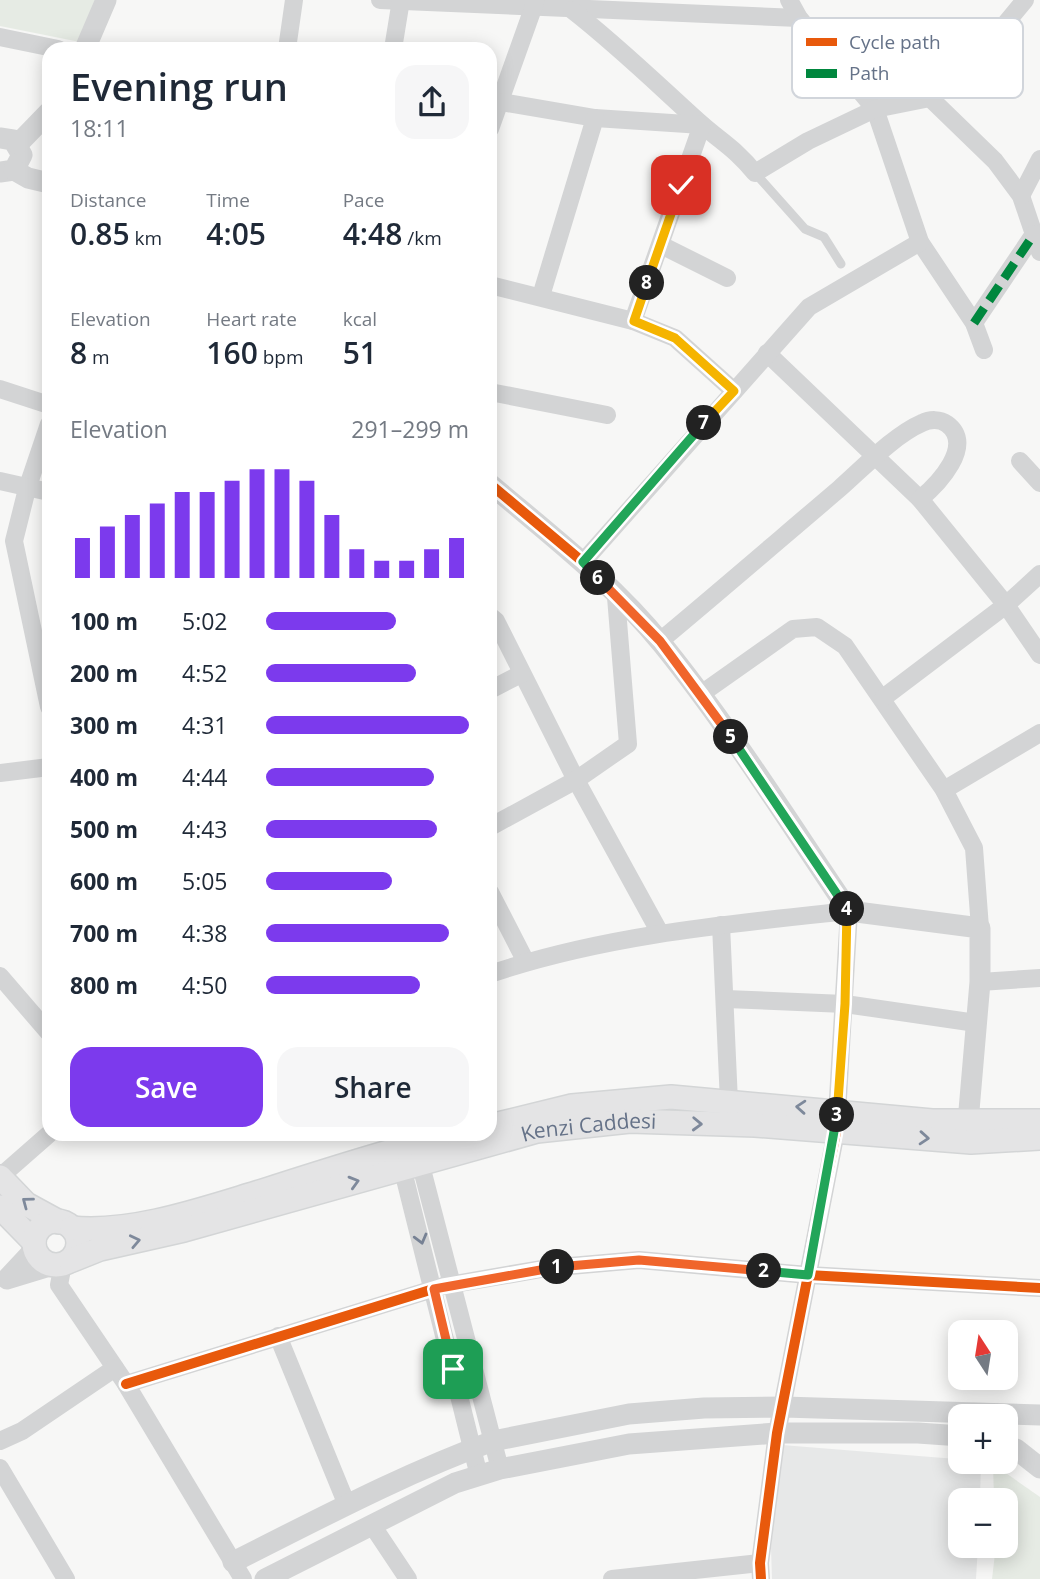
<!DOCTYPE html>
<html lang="en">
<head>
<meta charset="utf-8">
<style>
  :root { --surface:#fff; --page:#f6f6f7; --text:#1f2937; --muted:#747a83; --accent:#7c3aed }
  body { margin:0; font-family:"Open Sans",sans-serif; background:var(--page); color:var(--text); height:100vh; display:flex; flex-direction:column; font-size:26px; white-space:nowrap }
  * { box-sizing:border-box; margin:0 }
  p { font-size:23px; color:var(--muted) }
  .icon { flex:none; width:38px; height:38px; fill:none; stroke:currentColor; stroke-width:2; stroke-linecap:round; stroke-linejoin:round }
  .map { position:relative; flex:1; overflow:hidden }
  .sheet { position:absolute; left:42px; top:42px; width:455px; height:1099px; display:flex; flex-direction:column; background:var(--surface); border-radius:21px; box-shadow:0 4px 18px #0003 }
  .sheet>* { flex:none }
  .needle { width:46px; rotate:348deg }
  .tools { position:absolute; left:948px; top:1320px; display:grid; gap:14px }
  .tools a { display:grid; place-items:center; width:70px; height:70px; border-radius:14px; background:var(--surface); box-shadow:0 4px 18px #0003; font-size:35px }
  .pin { position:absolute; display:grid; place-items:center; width:60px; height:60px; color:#fff; margin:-30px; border-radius:14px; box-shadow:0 4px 10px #0006 }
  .km { position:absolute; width:35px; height:35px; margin:-18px; border-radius:50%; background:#222; color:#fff; font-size:19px; line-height:35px; text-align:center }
  .round { display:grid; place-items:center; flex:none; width:74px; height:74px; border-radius:21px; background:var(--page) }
  .head { display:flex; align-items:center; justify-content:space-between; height:119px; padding:0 28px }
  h1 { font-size:38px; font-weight:600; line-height:52px }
  .metrics { display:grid; grid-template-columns:repeat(3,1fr); gap:10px; height:119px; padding:7px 28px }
  .metrics div { display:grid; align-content:center }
  .metrics b { font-size:30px; font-weight:600 }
  .metrics small { font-size:19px; font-weight:400 }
  .metrics p { font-size:19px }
  .chart { height:196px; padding:14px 28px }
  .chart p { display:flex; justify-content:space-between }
  .chart svg { width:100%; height:126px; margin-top:7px; stroke:var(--accent); stroke-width:6 }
  .action { display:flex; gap:14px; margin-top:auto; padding:14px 28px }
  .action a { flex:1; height:80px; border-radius:21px; background:var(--accent); color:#fff; font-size:28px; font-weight:600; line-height:80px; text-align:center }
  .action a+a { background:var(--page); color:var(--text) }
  ul { padding:0 28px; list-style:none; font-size:23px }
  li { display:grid; grid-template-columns:112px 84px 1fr; align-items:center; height:52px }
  li i { height:18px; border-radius:9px; background:var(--accent) }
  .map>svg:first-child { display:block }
</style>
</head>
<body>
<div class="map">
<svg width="1040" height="1579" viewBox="0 0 1040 1579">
  <rect width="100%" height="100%" fill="#f7f7f6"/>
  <path fill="#e7e8e8" d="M782,1445L981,1461L980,1500H961V1545H978L976,1579H772L771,1548Z"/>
  <g fill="#e6ebe4">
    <path d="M0,0H96L80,42L0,26Z"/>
    <path d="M993,1464L1040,1497V1579H992L996,1545H1006V1500H994Z"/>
  </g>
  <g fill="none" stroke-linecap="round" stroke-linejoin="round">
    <defs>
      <g id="secondary">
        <path d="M490,1126L572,1106L671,1097L932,1121H1040"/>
        <path d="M0,1177L26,1204L59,1222"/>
        <path d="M0,1207L34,1242"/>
        <circle cx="56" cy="1243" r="22"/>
        <path d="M72,1228C130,1234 200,1210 256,1193C322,1172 389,1150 457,1134"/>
        <path id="s1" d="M70,1261L100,1249L184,1230L537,1131L630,1121L755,1125L971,1142L1040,1138"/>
      </g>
    </defs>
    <use href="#secondary" stroke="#d3d5d6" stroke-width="26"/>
    <path stroke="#d3d4d5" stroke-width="9" d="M755,173L805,229L824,237L841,264"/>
    <g stroke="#d3d4d5" stroke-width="18">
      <path d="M380,0L799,18"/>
      <path d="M789,0L799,18L875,109L920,242L974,323L984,350"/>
      <path d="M572,10C617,45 657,84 699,122C720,141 736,149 755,173L808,141L875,109L930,98L997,34L1025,0"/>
      <path d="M0,37L58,49"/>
      <path d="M287,49L294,0"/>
      <path d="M393,49L401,0"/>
      <path d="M930,98L995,161L1021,196L1040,252"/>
      <path d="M490,129L536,0"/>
      <path d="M1021,196L1040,159"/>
      <path d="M661,245L727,278"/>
      <path d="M490,285L633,321L702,125L595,118L501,102"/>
      <path d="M541,296L595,118"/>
      <path d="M633,321L675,338L734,391"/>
      <path d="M974,323L1034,234"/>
      <path d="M767,353L920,499L1006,605L1040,655"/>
      <path d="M0,389L49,405"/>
      <path d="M490,392L607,415"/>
      <path d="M49,424L27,489L14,541L49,707"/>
      <path d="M1020,461L1040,483"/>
      <path d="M0,481L49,492"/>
      <path d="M583,562L809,307L920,242"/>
      <path d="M490,616L496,621L576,780L660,933"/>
      <path d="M660,641C720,591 779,540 839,489C862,469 894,435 922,423C930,419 940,419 947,424C976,445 937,485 920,499"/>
      <path d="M490,690L521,674"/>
      <path d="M701,694L793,629L817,627L845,646L944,790L974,848L980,928"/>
      <path d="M883,698L1006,605L1040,574"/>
      <path d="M0,773L49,767"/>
      <path d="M944,790L1040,733"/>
      <path d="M490,827L576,780L628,744L616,597"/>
      <path d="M490,892L526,962"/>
      <path d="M721,925L729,1102"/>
      <path d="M490,974C606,935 728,924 849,911L836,1132L777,1433L760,1563L761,1579"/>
      <path d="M0,976L49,1033"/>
      <path d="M980,982L1040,978"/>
      <path d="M726,999L845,1004L976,1023"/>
      <path d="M418,1154L500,1469"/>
      <path d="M400,1159L479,1476"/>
      <path d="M0,1177L49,1134"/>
      <path d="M63,1264L59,1285L126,1384L243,1579"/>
      <path d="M278,1336L347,1505"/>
      <path d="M126,1384L443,1286L547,1268L639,1260L808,1275L1040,1288"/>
      <path d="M0,1441L22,1431L115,1368"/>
      <path d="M0,1468L66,1579"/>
      <path d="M372,1525L408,1579"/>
      <path d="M612,1579L760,1563"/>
    </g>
    <g stroke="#d3d4d5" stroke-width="21">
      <path d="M85,49L106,0"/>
      <path d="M0,138L13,140L22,155L14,170L0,172"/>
      <path d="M18,144L49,112"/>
      <path d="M14,170L28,178L49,183"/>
      <path d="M490,484C549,534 613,583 662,644C730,728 788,821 849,911L980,928V982L968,1122"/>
      <path d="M35,1249L7,1279L53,1265"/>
      <path d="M1006,1446L1016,1449L1040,1468"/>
      <path d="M233,1562C319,1519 403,1474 493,1441L629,1414L704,1408L784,1407L1040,1415"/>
      <path d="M265,1579L455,1483L500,1469L629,1444L777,1433H918L961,1436"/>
    </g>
    <use href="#secondary" stroke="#e4e4e5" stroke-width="23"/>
    <path stroke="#00873e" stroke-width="9" stroke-dasharray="18 9" stroke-linecap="butt" d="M974,323L1034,234"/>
    <defs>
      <g id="cycleway">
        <path d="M490,484L583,562L660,641L701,694L849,911L836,1132L777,1433L760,1563L761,1579"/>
        <path d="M126,1384L443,1286L547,1268L639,1260L808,1275L1040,1288"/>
      </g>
    </defs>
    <use href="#cycleway" stroke="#fff" stroke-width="15"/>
    <use href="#cycleway" stroke="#e8590c" stroke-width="10"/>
  </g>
  <defs><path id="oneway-chevron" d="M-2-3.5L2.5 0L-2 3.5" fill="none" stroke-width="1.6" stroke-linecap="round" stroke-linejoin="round" transform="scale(1.75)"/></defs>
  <g stroke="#7e899b">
    <use href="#oneway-chevron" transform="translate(801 1107) rotate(-176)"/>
    <use href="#oneway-chevron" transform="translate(697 1124) rotate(2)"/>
    <use href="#oneway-chevron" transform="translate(924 1138) rotate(4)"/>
    <use href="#oneway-chevron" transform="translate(354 1182) rotate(-16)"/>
    <use href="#oneway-chevron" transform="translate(27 1202) rotate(-143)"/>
    <use href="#oneway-chevron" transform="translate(135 1241) rotate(-12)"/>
  </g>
  <use stroke="#768194" href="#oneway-chevron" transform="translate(421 1239) rotate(75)"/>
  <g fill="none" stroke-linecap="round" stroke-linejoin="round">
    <defs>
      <path id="split-1" d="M453,1369L434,1289L557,1267"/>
      <path id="split-2" d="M557,1267L639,1260L764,1271"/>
      <path id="split-3" d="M764,1271L808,1275L837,1115"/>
      <path id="split-4" d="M837,1115L845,1004L847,909"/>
      <path id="split-5" d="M731,737L847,909"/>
      <path id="split-6" d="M598,578L660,641L731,737"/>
      <path id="split-7" d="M598,578L583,562L704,423"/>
      <path id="split-8" d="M647,283L634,321L675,338L734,391L704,423"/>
      <path id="split-9" d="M647,283L681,185"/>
    </defs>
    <use href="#split-1" stroke="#fff" stroke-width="14"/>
    <use href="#split-2" stroke="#fff" stroke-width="14"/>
    <use href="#split-3" stroke="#fff" stroke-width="14"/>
    <use href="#split-4" stroke="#fff" stroke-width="14"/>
    <use href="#split-5" stroke="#fff" stroke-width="14"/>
    <use href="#split-6" stroke="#fff" stroke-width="14"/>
    <use href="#split-7" stroke="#fff" stroke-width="14"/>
    <use href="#split-8" stroke="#fff" stroke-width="14"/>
    <use href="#split-9" stroke="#fff" stroke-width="14"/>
    <use href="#split-1" stroke="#f0652b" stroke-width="9"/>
    <use href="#split-2" stroke="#f0652b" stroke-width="9"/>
    <use href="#split-3" stroke="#22a559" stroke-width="9"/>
    <use href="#split-4" stroke="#f5b400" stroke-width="9"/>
    <use href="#split-5" stroke="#22a559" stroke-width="9"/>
    <use href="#split-6" stroke="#f0652b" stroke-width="9"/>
    <use href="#split-7" stroke="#22a559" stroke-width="9"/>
    <use href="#split-8" stroke="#f5b400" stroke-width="9"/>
    <use href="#split-9" stroke="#f5b400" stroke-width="9"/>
  </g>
  <g text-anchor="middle" stroke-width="7" stroke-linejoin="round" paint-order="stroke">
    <g font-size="21" fill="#657288" stroke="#fff">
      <text dy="7" stroke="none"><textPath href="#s1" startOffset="537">Kenzi Caddesi</textPath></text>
    </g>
  </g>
  <rect x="792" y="18" width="231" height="80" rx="10" fill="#fff" stroke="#d1d5db" stroke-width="2"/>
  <rect x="806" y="38" width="31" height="8" fill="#e8590c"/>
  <rect x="806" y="69" width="31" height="9" fill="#00873e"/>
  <g font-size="19" fill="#657288">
    <text x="849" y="49">Cycle path</text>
    <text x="849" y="80">Path</text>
  </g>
</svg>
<div class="tools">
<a><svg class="needle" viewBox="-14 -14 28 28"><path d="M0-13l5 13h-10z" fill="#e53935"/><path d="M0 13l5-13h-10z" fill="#747a83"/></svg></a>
<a>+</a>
<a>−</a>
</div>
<div class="pin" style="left:453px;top:1369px;background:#1e9e55"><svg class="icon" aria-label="arrive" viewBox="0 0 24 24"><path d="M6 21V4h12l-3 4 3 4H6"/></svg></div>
<div class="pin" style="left:681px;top:185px;background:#d93025"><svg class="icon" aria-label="check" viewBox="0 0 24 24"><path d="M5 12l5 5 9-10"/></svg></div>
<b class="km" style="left:557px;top:1267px">1</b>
<b class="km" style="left:764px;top:1271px">2</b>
<b class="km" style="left:837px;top:1115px">3</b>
<b class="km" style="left:847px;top:909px">4</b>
<b class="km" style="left:731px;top:737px">5</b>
<b class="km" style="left:598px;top:578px">6</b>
<b class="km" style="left:704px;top:423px">7</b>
<b class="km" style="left:647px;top:283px">8</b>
<section class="sheet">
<div class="head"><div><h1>Evening run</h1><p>18:11</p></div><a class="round"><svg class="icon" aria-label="share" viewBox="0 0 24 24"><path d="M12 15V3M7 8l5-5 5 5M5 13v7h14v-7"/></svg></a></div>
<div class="metrics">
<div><p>Distance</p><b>0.85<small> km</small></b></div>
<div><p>Time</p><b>4:05</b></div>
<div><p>Pace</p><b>4:48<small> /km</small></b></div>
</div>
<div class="metrics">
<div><p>Elevation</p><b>8<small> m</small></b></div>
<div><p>Heart rate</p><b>160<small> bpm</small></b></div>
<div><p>kcal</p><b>51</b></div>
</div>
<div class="chart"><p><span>Elevation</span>291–299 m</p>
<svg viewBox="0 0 160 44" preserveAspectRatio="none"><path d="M5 44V30M15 44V26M25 44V22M35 44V18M45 44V14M55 44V14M65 44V10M75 44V6M85 44V6M95 44V10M105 44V22M115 44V34M125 44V38M135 44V38M145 44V34M155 44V30"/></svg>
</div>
<ul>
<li><b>100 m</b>5:02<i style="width:64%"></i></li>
<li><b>200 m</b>4:52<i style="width:74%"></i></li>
<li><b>300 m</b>4:31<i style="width:100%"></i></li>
<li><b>400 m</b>4:44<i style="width:83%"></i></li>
<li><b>500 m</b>4:43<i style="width:84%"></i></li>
<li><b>600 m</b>5:05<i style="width:62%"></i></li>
<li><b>700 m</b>4:38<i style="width:90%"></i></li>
<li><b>800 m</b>4:50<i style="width:76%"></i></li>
</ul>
<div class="action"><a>Save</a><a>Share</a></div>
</section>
</div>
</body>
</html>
